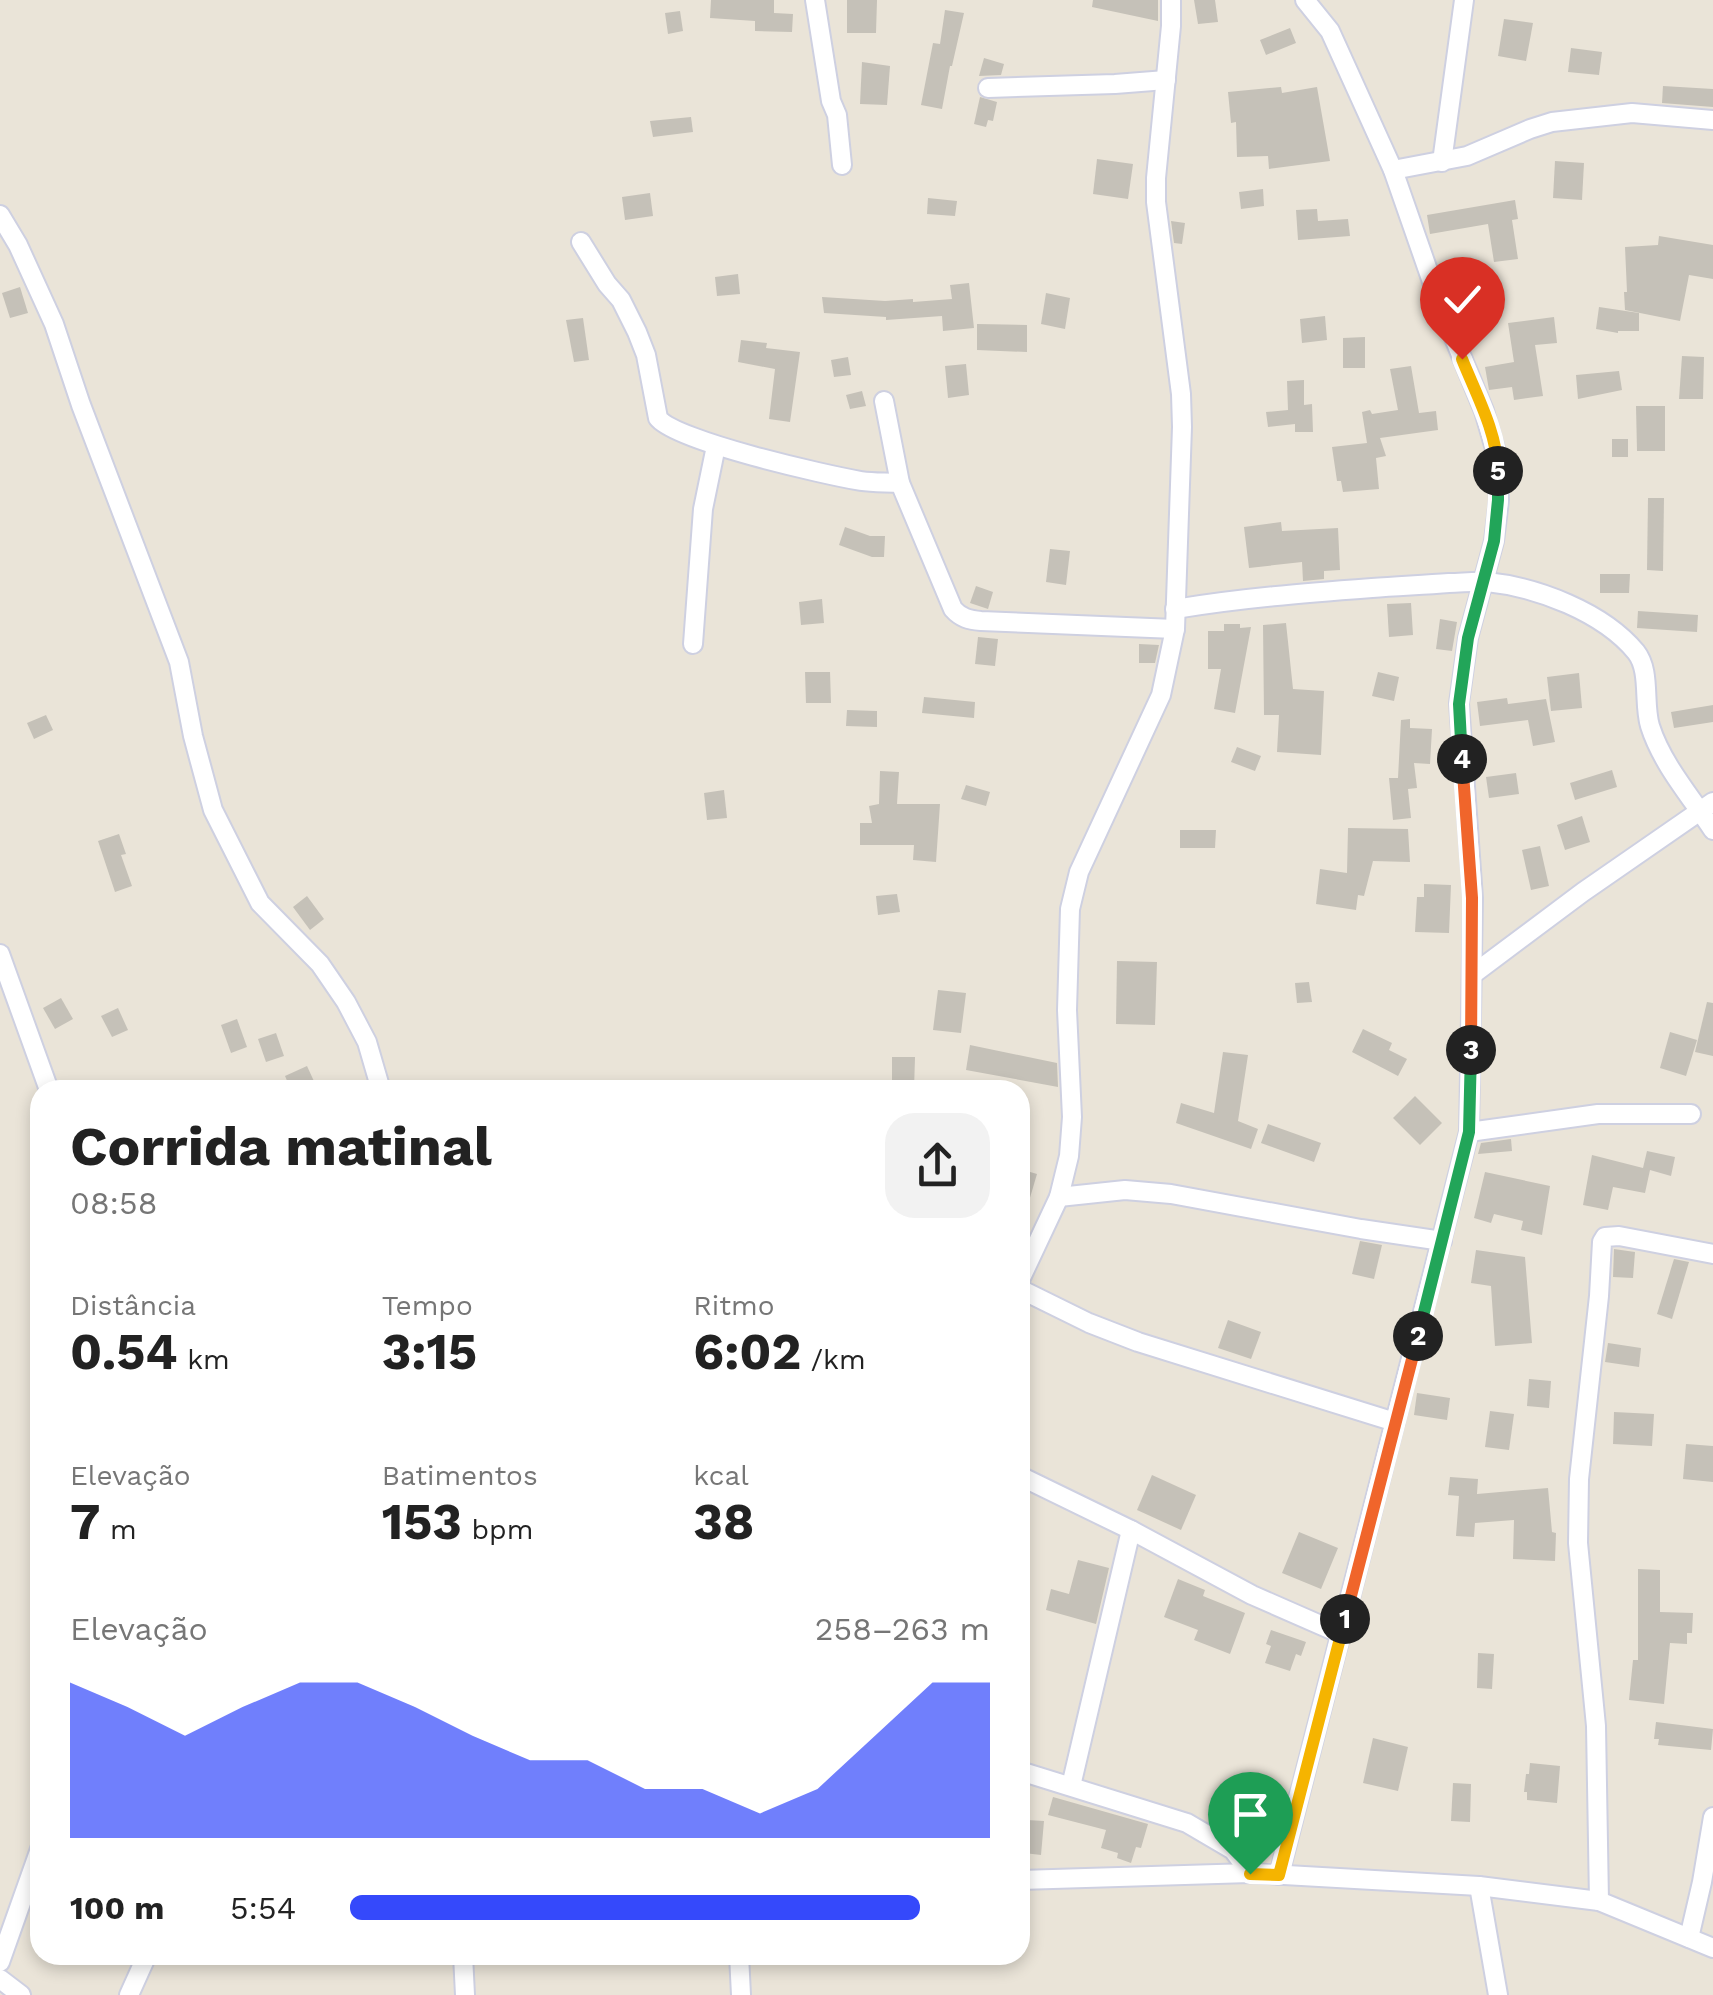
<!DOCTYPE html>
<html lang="pt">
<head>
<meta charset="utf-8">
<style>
  :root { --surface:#fff; --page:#f2f2f2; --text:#222; --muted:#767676; --accent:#3549fb }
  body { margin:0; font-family:"Work Sans",sans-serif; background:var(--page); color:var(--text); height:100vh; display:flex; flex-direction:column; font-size:38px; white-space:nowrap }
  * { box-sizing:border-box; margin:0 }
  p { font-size:32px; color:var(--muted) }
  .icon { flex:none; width:55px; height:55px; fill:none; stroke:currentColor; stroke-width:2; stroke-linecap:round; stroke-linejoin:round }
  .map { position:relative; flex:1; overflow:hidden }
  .side { position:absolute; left:30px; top:1080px; width:1000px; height:885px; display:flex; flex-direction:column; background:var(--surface); border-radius:30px; box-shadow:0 5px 15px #0003 }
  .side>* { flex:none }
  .pin { position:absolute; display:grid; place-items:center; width:85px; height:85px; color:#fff; margin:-102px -42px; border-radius:50% 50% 50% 0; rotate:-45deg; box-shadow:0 0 10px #0007 }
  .pin .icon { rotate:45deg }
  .km { position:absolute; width:50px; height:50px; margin:-25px; border-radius:50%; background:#222; color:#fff; font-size:28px; line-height:50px; text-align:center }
  .round { display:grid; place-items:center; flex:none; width:105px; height:105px; border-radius:30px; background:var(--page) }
  .headline { display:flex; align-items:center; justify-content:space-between; height:170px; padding:0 40px }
  h1 { font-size:55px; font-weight:700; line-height:75px }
  .stats { display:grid; grid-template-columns:repeat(3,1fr); gap:15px; height:170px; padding:10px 40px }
  .stats div { display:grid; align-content:center }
  .stats b { font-size:50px; font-weight:700 }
  .stats small { font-size:28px; font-weight:400 }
  .stats p { font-size:28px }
  .chart { height:280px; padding:20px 40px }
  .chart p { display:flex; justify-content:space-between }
  .chart svg { width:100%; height:180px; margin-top:10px; fill:var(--accent); opacity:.7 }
  ul { padding:0 40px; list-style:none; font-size:32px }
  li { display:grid; grid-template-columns:160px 120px 1fr; align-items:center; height:75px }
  li i { height:25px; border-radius:12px; background:var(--accent) }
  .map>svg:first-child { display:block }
</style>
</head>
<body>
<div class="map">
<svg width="1713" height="1995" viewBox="0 0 1713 1995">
  <rect width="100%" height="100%" fill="#eae4d8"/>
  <g fill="#c5c1b8">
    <path d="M711,0H774V13L793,14L792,32L755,31V21L710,18Z"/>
    <path d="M847,0H877L876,33H847Z"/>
    <path d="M1093,0H1158V21L1092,7Z"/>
    <path d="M1194,0H1215L1218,22L1198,24Z"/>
    <path d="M945,10L964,13L952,66H950L942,109L921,105L933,43L940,44Z"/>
    <path d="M680,11L683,31L668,34L665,13Z"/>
    <path d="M1504,19L1533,23L1526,61L1498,56Z"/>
    <path d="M1290,28L1296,43L1266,55L1260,40Z"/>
    <path d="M1571,48L1602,52L1599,75L1568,72Z"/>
    <path d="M984,58L1004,64L1001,75L979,76Z"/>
    <path d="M862,62L890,66L887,105L860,104Z"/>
    <path d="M1663,86L1713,89V107L1662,103Z"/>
    <path d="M1281,87L1282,93L1317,87L1330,161L1269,169L1268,156L1237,157L1236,122L1231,123L1228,92Z"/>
    <path d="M980,97L997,102L993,121L988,120L986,127L974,124Z"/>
    <path d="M691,117L693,132L653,137L650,121Z"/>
    <path d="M1097,159L1133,164L1128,199L1093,194Z"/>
    <path d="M1555,161L1584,163L1582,200L1553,198Z"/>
    <path d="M1263,189L1264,206L1241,209L1239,192Z"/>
    <path d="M650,193L653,216L625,220L622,197Z"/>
    <path d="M928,198L957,201L955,216L927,214Z"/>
    <path d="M1515,200L1518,219L1512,220L1518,259L1494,262L1488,224L1430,234L1427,215Z"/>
    <path d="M1317,209L1318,221L1348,219L1350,236L1298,240L1296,210Z"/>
    <path d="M1171,221L1185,223L1182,244L1174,243Z"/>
    <path d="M1659,236L1713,245V279L1689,275L1680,321L1625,310L1624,292H1627L1625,247L1658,245Z"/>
    <path d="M738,274L740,294L717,296L715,277Z"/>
    <path d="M969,283L974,328L943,331L942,316L886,320V317L824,313L822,297L885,301L913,299V302L952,299L950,285Z"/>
    <path d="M20,287L28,313L10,318L2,293Z"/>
    <path d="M1046,293L1070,298L1065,329L1041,324Z"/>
    <path d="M1599,307L1639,313V331H1618V333L1596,329Z"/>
    <path d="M1325,316L1327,340L1302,343L1300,319Z"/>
    <path d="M1554,317L1557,343L1535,345L1543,396L1514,400L1512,387L1489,390L1485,367L1514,362L1508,323Z"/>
    <path d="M583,318L589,360L574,362L566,320Z"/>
    <path d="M977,324L1027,325V352L977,350Z"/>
    <path d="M1365,337V368H1343V338Z"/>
    <path d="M741,340L767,343L766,348L800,352L790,422L769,419L775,369L738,362Z"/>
    <path d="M1682,356L1704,357L1703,399H1679Z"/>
    <path d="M848,357L851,375L834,377L831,360Z"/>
    <path d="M966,364L969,395L948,398L945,366Z"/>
    <path d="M1411,366L1419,413L1436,411L1438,430L1380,438L1386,456L1376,458L1379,489L1343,492L1341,481H1337L1332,447L1367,443L1362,412L1370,410L1372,414L1398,410L1390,369Z"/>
    <path d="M1619,371L1622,390L1578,399L1576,375Z"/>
    <path d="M1304,380V405L1312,404L1313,432H1295V424L1268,427L1266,412L1288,410L1287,381Z"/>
    <path d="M862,391L866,406L850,409L846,395Z"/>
    <path d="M1636,406H1665V451H1637Z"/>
    <rect x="1612" y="439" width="16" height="18"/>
    <path d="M1648,498H1664L1663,571L1647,570Z"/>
    <path d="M1281,522L1282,531L1338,528L1340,570L1324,571V579L1303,581L1302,562L1249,568L1244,527Z"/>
    <path d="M845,527L870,536H885L884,557H872L839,545Z"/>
    <path d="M1050,549L1070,551L1066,585L1046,582Z"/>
    <path d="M1600,574H1630L1629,593H1600Z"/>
    <path d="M976,586L993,592L988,609L970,603Z"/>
    <path d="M822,599L824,623L801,625L799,602Z"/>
    <path d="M1411,603L1413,635L1389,637L1387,604Z"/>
    <path d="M1638,611L1698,615L1697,632L1637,628Z"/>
    <path d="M1440,619L1457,622L1452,651L1436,649Z"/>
    <path d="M1286,623L1293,689L1324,691L1321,755L1277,752L1279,715H1264L1263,625Z"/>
    <path d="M1224,624H1240V628L1251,627L1235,713L1214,709L1221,669H1208V631H1224Z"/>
    <path d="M978,637L998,639L995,666L975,664Z"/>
    <path d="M1139,644L1159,645L1155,663H1139Z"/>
    <path d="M805,672H830L831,703H806Z"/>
    <path d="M1378,672L1399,677L1394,701L1372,696Z"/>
    <path d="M1579,673L1582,708L1551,711L1547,677Z"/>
    <path d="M924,697L975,702L974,718L922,713Z"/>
    <path d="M1507,698L1508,704L1546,699L1555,742L1533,746L1528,720L1480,726L1477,702Z"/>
    <path d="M1713,705V722L1674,728L1671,712Z"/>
    <path d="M847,710L877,711V727L846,726Z"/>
    <path d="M46,715L53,730L34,739L27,723Z"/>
    <path d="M1410,719V728L1432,729L1430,764L1414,763L1417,788L1408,789L1411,818L1393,820L1389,778H1398L1401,720Z"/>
    <path d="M1237,747L1261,756L1255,771L1231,762Z"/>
    <path d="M1612,770L1617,787L1575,800L1570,783Z"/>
    <path d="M880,771L899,772L897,804H940L936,862L913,860L914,845H860V823H872L869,806L879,804Z"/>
    <path d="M1516,773L1519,794L1489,798L1486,777Z"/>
    <path d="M966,785L990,792L986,806L961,799Z"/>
    <path d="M724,790L727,818L707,820L704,793Z"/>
    <path d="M1582,816L1590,842L1565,850L1557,825Z"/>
    <path d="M1348,828L1408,829L1410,862L1373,861L1364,896L1358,895L1356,910L1316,904L1320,869L1347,873Z"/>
    <path d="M1180,830H1216L1215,848H1180Z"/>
    <path d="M119,834L126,854L121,855L132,886L115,892L98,841Z"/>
    <path d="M1540,846L1549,886L1531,890L1522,850Z"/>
    <path d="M1424,884L1451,885L1449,933L1415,932L1417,897H1424Z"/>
    <path d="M897,894L900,912L878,915L876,896Z"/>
    <path d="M307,896L324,919L310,930L293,907Z"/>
    <path d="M1117,961L1157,962L1155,1025L1116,1024Z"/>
    <path d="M1309,982L1312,1002L1297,1003L1295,983Z"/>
    <path d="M938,990L966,993L961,1033L933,1030Z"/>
    <path d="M61,998L73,1019L55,1029L43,1008Z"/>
    <path d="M1707,1002L1713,1003V1056L1695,1052Z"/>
    <path d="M118,1008L128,1030L112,1037L101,1016Z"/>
    <path d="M237,1019L247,1047L231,1053L221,1025Z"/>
    <path d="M1363,1029L1392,1043L1389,1050L1407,1059L1398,1076L1352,1052Z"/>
    <path d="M1670,1032L1697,1040L1686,1076L1660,1068Z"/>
    <path d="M276,1033L284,1056L266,1062L258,1039Z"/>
    <path d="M970,1045L1057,1063L1058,1087L966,1070Z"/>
    <path d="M1223,1052L1248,1055L1238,1121L1258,1129L1251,1149L1176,1123L1181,1103L1214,1113Z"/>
    <path d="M892,1057H915L914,1090H892Z"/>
    <path d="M307,1066L318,1090H291L285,1076Z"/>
    <path d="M1415,1096L1442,1123L1420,1145L1393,1118Z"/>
    <path d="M1268,1124L1321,1143L1314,1162L1261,1143Z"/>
    <path d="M1511,1139L1512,1151L1478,1154L1481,1143Z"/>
    <path d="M1647,1151L1675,1157L1671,1176L1650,1170L1645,1193L1613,1187L1608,1210L1583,1205L1592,1155L1643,1168Z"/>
    <path d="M1020,1169L1037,1174L1024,1218L1020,1217Z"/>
    <path d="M1485,1172L1550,1186L1542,1235L1521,1230L1523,1221L1494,1214L1491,1223L1474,1218Z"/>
    <path d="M1360,1241L1382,1245L1374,1279L1352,1274Z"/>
    <path d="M1614,1249L1635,1252L1633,1278L1613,1277Z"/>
    <path d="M1476,1250L1525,1257L1532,1343L1495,1346L1491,1286L1471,1283Z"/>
    <path d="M1674,1259L1689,1262L1672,1319L1657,1314Z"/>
    <path d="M1228,1320L1261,1332L1251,1359L1218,1348Z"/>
    <path d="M1608,1343L1641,1348L1639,1367L1605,1362Z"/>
    <path d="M1529,1379L1551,1381L1549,1408L1527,1406Z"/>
    <path d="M1417,1393L1450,1398L1447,1420L1414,1415Z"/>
    <path d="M1490,1411L1514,1414L1509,1450L1485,1447Z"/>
    <path d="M1614,1412L1654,1414L1652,1446L1613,1444Z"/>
    <path d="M1686,1444L1713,1446V1482L1683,1479Z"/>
    <path d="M1152,1475L1196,1495L1181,1530L1137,1510Z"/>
    <path d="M1450,1477L1478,1479L1477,1494L1548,1488L1552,1532L1556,1533L1555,1561L1513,1559L1514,1520L1475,1523L1474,1537L1456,1536L1459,1496L1448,1495Z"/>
    <path d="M1299,1532L1338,1548L1321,1589L1282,1573Z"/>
    <path d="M1078,1560L1109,1568L1096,1624L1046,1610L1051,1589L1069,1594Z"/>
    <path d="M1638,1569L1660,1570V1612L1693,1613L1692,1633H1687V1644L1670,1643L1664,1704L1629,1700L1633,1660H1638Z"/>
    <path d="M1178,1579L1205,1590L1203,1596L1245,1613L1230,1654L1194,1640L1198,1630L1164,1617Z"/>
    <path d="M1271,1630L1306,1642L1301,1656L1296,1654L1290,1671L1265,1663L1271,1646L1266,1644Z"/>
    <path d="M1478,1653L1494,1654L1492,1689L1477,1688Z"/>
    <path d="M1656,1722L1713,1729L1711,1750L1658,1745L1659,1739H1654Z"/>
    <path d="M1373,1738L1408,1747L1398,1791L1363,1783Z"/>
    <path d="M1530,1763L1560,1766L1557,1803L1527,1800V1792H1524L1526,1774H1529Z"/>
    <path d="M1247,1781L1274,1790L1265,1818L1238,1809Z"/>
    <path d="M1453,1783L1471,1784L1470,1822L1451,1821Z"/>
    <path d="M1053,1797L1148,1824L1141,1848L1136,1847L1131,1863L1117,1858L1118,1853L1101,1848L1106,1830L1048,1815Z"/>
    <path d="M1027,1820L1044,1821L1041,1855L1024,1853Z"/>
  </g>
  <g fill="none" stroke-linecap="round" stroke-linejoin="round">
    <defs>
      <g id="minor">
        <path d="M815,0L831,101L837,115L842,165"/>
        <path d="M988,88L1115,84L1166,80"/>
        <path d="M1442,162L1464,0"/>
        <path d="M1393,170L1467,156L1530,129L1552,122L1632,113L1713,120"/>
        <path d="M0,215L18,245L54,324L81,405L179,662L193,736L213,810L260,903L320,964L346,1002L367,1042L381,1090"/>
        <path d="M581,242L607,284L621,300L637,332L646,355L658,418C675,441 826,475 861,481C874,483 887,482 900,483"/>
        <path d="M884,401L900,483L953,609C961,618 969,620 981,621L1175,629"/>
        <path d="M1175,609C1241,598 1306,593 1372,588C1398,586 1423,585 1449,583C1461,583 1474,581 1487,582C1537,587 1603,612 1636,652C1651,671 1643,703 1650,726C1662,764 1691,797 1713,830"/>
        <path d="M693,644L703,509L716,446"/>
        <path d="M0,954L49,1090"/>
        <path d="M1472,975L1583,892L1713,802"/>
        <path d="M1469,1132L1598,1114H1691"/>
        <path d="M1059,1197L1125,1190L1171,1194L1361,1229L1442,1241"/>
        <path d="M1020,1280L1059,1197L1069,1156L1072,1117L1067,1010L1070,909L1079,872L1161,695L1175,629L1182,427L1181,394L1156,202V178L1171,26V0"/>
        <path d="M1020,1289L1089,1323L1138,1342L1395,1422"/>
        <path d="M1020,1476L1131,1530L1252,1595L1341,1634"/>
        <path d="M1020,1771L1187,1823L1233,1850L1250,1873"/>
        <path d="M1071,1786L1131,1530"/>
        <path d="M1279,1875L1469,1132L1473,898L1459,703L1468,638L1494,541L1499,500L1497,456L1484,411L1438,299L1393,170L1330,31L1305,0"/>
        <path d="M1020,1880L1250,1873L1479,1886L1599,1901L1713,1948"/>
        <path d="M1479,1886L1498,1995"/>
        <path d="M1599,1901L1596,1726L1578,1543L1579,1479L1599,1296L1602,1242L1605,1237L1619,1236L1713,1254"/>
        <path d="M1689,1938L1702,1882L1713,1817"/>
        <path d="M463,1955L465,1995"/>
        <path d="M739,1955L741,1995"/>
        <path d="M0,1962L40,1849"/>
        <path d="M0,1979L21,1995"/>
        <path d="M129,1995L147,1955"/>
      </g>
    </defs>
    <use href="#minor" stroke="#ced0e1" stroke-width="22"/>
    <use href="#minor" stroke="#fff" stroke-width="18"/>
  </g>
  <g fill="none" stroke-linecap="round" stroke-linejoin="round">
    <defs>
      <path id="split-1" d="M1250,1874L1279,1875L1345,1619"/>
      <path id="split-2" d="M1345,1619L1418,1336"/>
      <path id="split-3" d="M1418,1336L1469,1132L1471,1050"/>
      <path id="split-4" d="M1462,759L1472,898L1471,1050"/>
      <path id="split-5" d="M1462,759L1459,704L1468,638L1494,541L1498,500V471"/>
      <path id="split-6" d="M1462,359C1476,394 1497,432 1498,471"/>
    </defs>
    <use href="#split-1" stroke="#fff" stroke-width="20"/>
    <use href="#split-2" stroke="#fff" stroke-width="20"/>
    <use href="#split-3" stroke="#fff" stroke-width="20"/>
    <use href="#split-4" stroke="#fff" stroke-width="20"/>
    <use href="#split-5" stroke="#fff" stroke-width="20"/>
    <use href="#split-6" stroke="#fff" stroke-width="20"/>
    <use href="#split-1" stroke="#f5b400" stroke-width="12"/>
    <use href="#split-2" stroke="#f0652b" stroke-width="12"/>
    <use href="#split-3" stroke="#22a559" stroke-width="12"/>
    <use href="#split-4" stroke="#f0652b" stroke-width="12"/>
    <use href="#split-5" stroke="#22a559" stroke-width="12"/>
    <use href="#split-6" stroke="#f5b400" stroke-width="12"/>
  </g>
</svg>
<div class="pin" style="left:1250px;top:1874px;background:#1e9e55"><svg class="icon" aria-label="arrive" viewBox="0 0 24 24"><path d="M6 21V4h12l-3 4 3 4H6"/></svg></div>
<div class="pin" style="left:1462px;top:359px;background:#d93025"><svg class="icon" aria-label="check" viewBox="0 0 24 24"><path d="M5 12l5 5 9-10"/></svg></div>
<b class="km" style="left:1345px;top:1619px">1</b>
<b class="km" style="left:1418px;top:1336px">2</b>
<b class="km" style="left:1471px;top:1050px">3</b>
<b class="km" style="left:1462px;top:759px">4</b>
<b class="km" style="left:1498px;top:471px">5</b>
<section class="side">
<div class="headline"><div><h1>Corrida matinal</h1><p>08:58</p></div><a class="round"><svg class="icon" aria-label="share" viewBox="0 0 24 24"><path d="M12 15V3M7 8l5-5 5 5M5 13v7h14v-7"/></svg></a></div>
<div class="stats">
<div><p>Distância</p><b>0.54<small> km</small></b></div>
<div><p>Tempo</p><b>3:15</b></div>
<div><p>Ritmo</p><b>6:02<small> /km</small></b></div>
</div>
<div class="stats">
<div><p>Elevação</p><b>7<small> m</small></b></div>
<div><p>Batimentos</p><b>153<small> bpm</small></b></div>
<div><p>kcal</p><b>38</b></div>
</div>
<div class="chart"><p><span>Elevação</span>258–263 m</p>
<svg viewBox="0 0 160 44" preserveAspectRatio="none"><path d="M0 44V6L10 12L20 19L30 12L40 6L50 6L60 12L70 19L80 25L90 25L100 32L110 32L120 38L130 32L140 19L150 6L160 6V44z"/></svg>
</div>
<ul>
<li><b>100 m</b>5:54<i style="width:89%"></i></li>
</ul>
</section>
</div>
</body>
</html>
